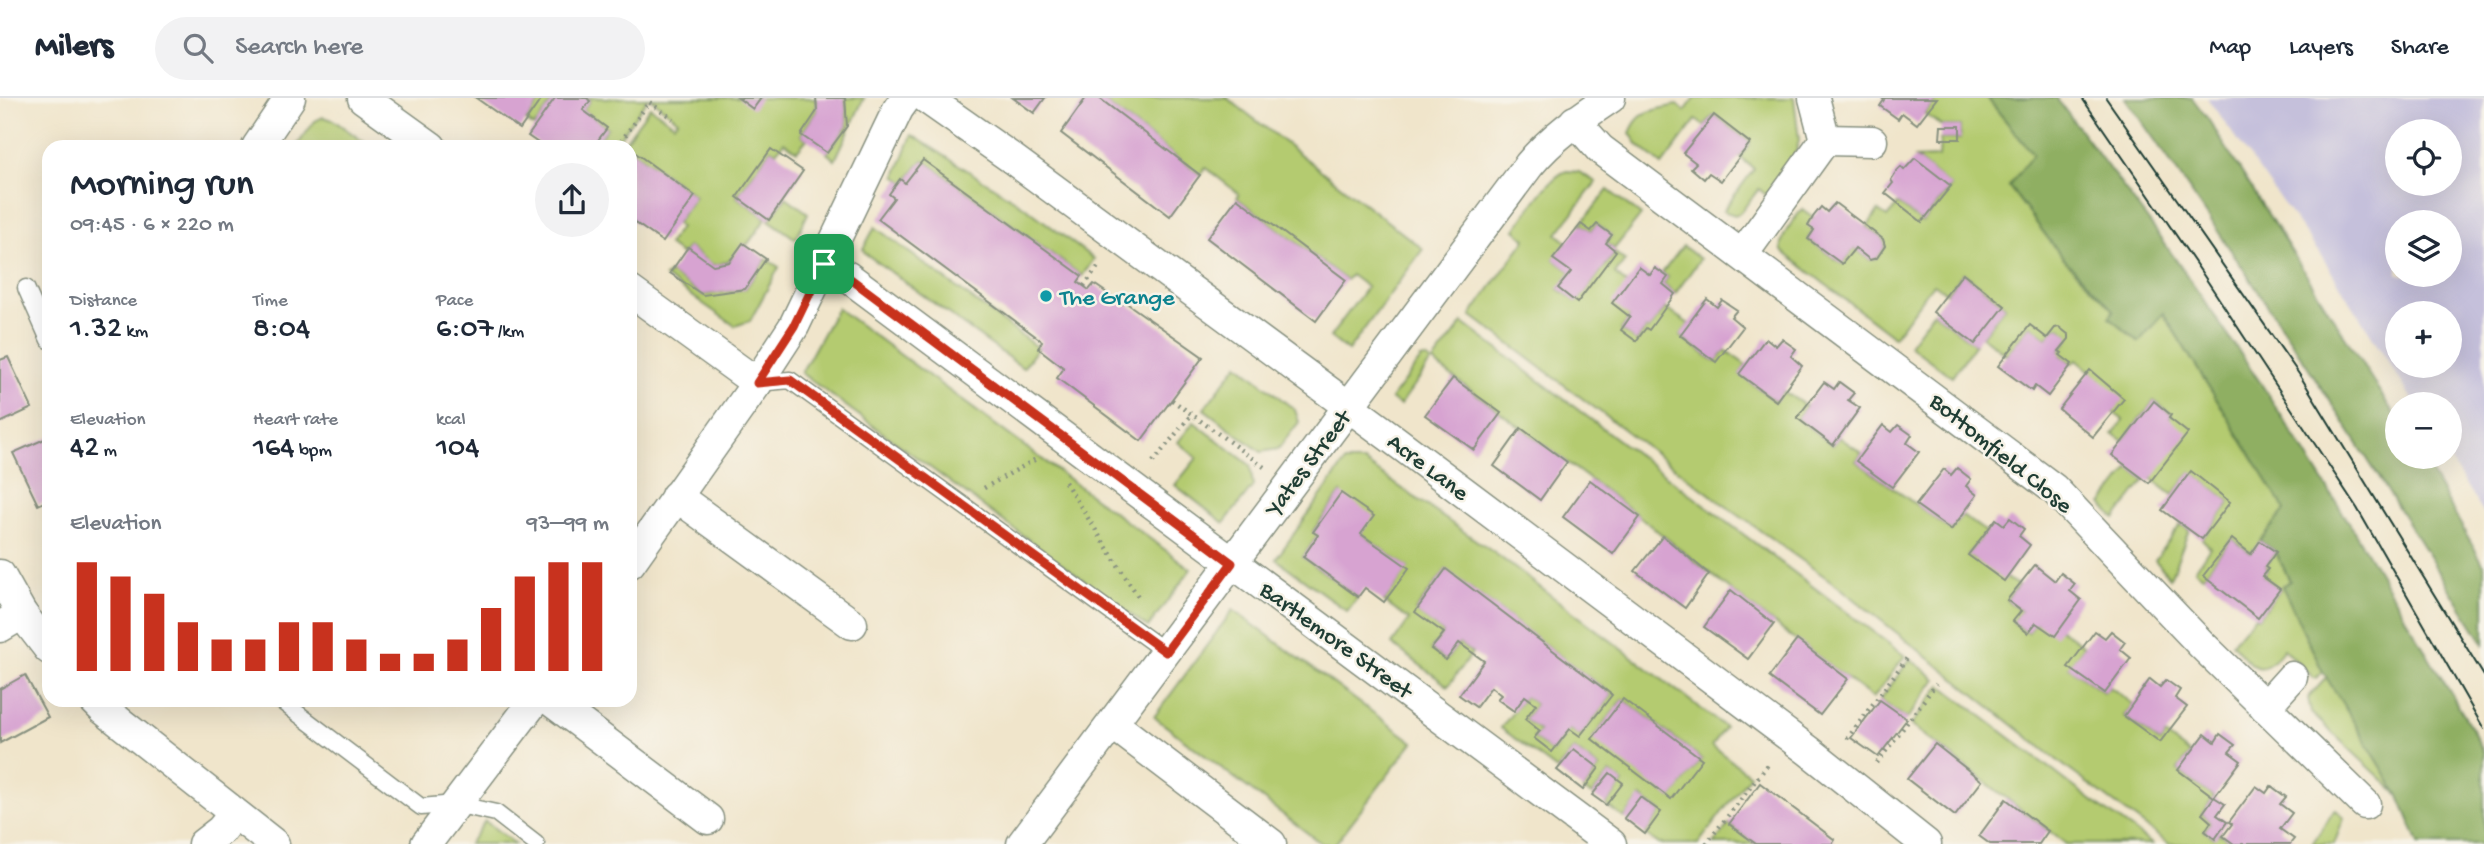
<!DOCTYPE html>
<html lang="en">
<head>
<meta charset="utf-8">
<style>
  :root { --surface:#fff; --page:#f2f2f3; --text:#1f2937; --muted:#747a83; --line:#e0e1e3; --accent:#c8321e }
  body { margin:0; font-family:"Gochi Hand",sans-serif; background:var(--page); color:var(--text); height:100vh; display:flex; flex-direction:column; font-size:26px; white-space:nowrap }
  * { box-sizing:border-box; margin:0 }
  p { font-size:23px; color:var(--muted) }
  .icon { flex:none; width:38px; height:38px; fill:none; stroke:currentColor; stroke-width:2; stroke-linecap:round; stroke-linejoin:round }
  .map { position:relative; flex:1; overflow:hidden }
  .drawer { position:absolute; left:42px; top:42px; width:595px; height:567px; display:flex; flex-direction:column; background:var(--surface); border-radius:21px; box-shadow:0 7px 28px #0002 }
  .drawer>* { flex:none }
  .fabs { position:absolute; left:2385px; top:21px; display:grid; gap:14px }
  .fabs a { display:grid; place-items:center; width:77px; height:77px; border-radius:50%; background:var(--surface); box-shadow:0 7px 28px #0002; font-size:35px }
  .pin { position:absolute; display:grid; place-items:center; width:60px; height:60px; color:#fff; margin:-30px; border-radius:14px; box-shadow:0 4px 10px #0006 }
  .round { display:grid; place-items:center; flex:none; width:74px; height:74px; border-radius:37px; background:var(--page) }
  .headline { display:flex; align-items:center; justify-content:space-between; height:119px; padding:0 28px }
  h1 { font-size:38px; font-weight:600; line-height:52px }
  .figures { display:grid; grid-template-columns:repeat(3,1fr); gap:10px; height:119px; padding:7px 28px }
  .figures div { display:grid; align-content:center }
  .figures b { font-size:30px; font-weight:600 }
  .figures small { font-size:19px; font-weight:400 }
  .figures p { font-size:19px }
  .chart { height:196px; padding:14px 28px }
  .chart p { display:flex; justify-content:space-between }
  .chart svg { width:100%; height:126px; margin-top:7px; stroke:var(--accent); stroke-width:6 }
  header { display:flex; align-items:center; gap:42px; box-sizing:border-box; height:98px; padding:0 35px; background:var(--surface); border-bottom:2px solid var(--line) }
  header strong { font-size:33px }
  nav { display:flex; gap:38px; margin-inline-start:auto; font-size:24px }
  .search { width:490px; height:63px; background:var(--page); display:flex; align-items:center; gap:18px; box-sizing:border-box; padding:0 24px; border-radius:38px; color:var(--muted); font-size:26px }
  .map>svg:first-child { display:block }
</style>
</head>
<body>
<header>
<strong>Milers</strong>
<div class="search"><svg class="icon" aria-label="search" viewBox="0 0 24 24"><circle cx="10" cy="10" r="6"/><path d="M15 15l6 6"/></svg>Search here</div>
<nav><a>Map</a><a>Layers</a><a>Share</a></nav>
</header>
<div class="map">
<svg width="2484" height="746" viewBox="0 0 2484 746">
  <rect width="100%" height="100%" fill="#f7f3e8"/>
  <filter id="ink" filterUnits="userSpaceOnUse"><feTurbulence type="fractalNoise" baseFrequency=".0143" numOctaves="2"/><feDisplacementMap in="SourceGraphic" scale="14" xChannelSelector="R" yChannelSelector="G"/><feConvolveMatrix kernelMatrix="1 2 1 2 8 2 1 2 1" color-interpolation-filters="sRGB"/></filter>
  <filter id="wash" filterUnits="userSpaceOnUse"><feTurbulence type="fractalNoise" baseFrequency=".00686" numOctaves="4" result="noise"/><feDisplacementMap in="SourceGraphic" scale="28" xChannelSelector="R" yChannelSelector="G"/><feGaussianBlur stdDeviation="1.57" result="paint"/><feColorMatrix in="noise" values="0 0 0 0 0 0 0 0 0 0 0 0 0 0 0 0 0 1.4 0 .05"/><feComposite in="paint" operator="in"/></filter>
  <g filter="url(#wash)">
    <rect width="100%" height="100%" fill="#f0e5cb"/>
    <path fill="#c5c0db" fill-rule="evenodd" d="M2207,0H2484V416L2448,359H2450V306H2415L2324,162ZM2398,33H2450V86H2398ZM2398,124H2450V177H2398ZM2398,215H2450V268H2398Z"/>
    <g fill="#b4cb6f" stroke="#6a8452" stroke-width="2" fill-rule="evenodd">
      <path d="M542,0H555L534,29L526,23Z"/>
      <path d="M587,0H648L613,49H593L607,30L583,12L590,3Z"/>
      <path d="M650,0H816L817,13L801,37L807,41L797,53L784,44L776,54L771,51L737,99L766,120C752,140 739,165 713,167L688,149L682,157L668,147L680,129L676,126L695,98L623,46L650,9L674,26L678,22Z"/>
      <path d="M845,0H864L835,62L827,55L847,28Z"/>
      <path d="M1099,0H1227L1423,151L1348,253L1330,239L1367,189L1351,177L1346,182L1237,100L1239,96L1206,70L1200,77Z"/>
      <path d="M1695,0H1794L1799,42L1795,57L1766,97L1759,91L1740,115L1735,117L1723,113L1754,71L1740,59L1750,45L1714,17L1704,28L1696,22L1662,67L1638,47L1630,35C1639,11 1654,12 1677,7L1685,13Z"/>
      <path d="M1937,0H1987L2033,56L2009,89L2063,160L2114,212L2110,219L2138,244L2162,214L2286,412L2251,456L2232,441L2203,478L2195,472L2210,449L2202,441L2230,404L2191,374L2173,397L2152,381L2171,316L2154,303L2123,343L2113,336L2123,322L2113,314L2105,286L2077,262L2072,266L2060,257L2059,253L2069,241L2068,237L2059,229L2055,230L2047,240L2030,227L2007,257L1982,238L2005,208L1963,175L1947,195L1933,186L1894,239L1782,153C1779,137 1794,123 1802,111L1813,119L1814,132L1808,141L1842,166L1855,150L1870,162L1877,160L1885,148L1883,141L1867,129L1878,113L1887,119L1898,106L1922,124L1951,89L1915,60L1939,59L1940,41H1960V28H1941L1925,16Z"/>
      <path d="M323,19L333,22L371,49H296L315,23Z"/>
      <path d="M912,37L1025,109L1094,161L1082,178L923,62L905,85L896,78Z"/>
      <path d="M1567,73L1579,74L1596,84L1557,136L1567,144L1554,161L1571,174L1559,191L1577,204L1615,155L1625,163L1615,176L1627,186L1630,219L1621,232L1637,243L1646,230L1649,232L1665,210L1689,226L1680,238L1716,264L1725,252L1746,267L1740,276L1775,303L1783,293L1806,308L1797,320L1833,347L1839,339L1862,355L1856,363L1951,432L1962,417L1986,434L1968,457L2018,487L2007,502L2021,513L2013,524L2028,535L2036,525L2060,531L2084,548L2069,569L2104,595L2110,589L2133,606L2124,618L2160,644L2165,637L2190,656L2178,672L2214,699L2202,716L2211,724L2205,733L2214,740L2219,735L2234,746H2169L2067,670L1838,488L1723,406L1471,217L1526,141L1515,132C1526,117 1550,77 1567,73Z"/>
      <path d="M1608,92L1641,117L1614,151L1606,145L1611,137L1597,126L1591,133L1581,126Z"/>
      <path d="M786,99L808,115L796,141L769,122Z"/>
      <path d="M875,129L1038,250L1023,270L865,155L863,151Z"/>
      <path d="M1683,148L1700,161L1675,196L1663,186L1668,179L1662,175Z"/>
      <path d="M766,161L779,169L750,223L735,228L665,179L670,175L703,197L745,191Z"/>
      <path d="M837,210L1191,471L1148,529L801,275Z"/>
      <path d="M1933,214L1975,246L1952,279L1909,247Z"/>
      <path d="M1463,225L1905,558L1873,600L1753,510L1640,419L1433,264Z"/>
      <path d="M1425,260L1431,264L1400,307L1391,301L1421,261Z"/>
      <path d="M1238,266L1295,312L1299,324L1278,351L1261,354L1204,311Z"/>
      <path d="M1194,324L1250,367L1253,388L1224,425L1175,387L1197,360L1178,344Z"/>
      <path d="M1345,364H1364L1500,459L1725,629L1712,648L1750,677L1698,746H1659L1645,736L1661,714L1641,699L1624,720L1606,707L1623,685L1610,675L1592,697L1583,692L1599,670L1574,651L1557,672L1501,630L1525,598L1536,606L1525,621L1540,633L1534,640L1552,654L1570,631L1580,638L1612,597L1446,472L1415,513L1444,535L1431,551L1446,562L1459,545L1472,555L1448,588L1392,546L1409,522L1384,504L1408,470L1361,436L1341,395L1313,433L1318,437L1303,459L1358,499L1347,513L1276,461ZM1623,601L1702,661L1671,700L1593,640Z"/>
      <path d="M2130,370L2145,382L2115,421L2102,406Z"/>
      <path d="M2181,426L2189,432L2170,480L2155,462Z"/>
      <path d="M2276,454L2290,483L2282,488L2323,574L2315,581L2284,551C2260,583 2253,569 2232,545L2255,518L2258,520L2280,491L2262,478L2268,471L2265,469Z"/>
      <path d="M1233,512L1413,644L1335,746H1322L1154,619Z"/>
      <path d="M1910,561L1936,581L1907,621L1880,602Z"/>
      <path d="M2327,579L2398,696L2311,615L2308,600Z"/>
      <path d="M1941,587L2091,702L2152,746H2066L1911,627Z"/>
      <path d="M2335,711L2344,720L2334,746H2312Z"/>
      <path d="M485,723L515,746H469Z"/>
      <path d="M1729,726L1756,746H1714Z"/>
    </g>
    <g fill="#8faf62" stroke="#57764b" stroke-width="2">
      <path d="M1987,0H2056L2156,133L2260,284L2345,418L2472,631L2484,655V746H2419L2398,696L2323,574L2282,488L2290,483L2276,454L2260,443L2285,412L2163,215L2139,244L2109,219L2114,212L2063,160L2009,88L2033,56Z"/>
      <path d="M2125,0H2192L2208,21L2397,321L2398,359H2422L2484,467V546C2369,362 2252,177 2125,0Z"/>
    </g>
    <g id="blocks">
      <g fill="#d7a3d1">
        <path d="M476,0H542L520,31Z"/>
        <path d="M555,0H587L590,3L583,12L607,30L593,49H544L528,38Z"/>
        <path d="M738,0H761L753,11Z"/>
        <path d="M816,0H845L847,28L827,55L801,37L817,13Z"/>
        <path d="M1013,0H1045L1034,15Z"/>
        <path d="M1086,0H1099L1200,77L1170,118L1061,35Z"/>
        <path d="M1882,0H1937L1917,26L1902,15L1898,21L1880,8L1884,2Z"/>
        <path d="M1714,17L1750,45L1721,83L1709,75L1704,81L1691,70L1696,65L1683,55Z"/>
        <path d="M1941,28H1960V41H1940Z"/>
        <path d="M630,51L695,98L663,144L630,121Z"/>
        <path d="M771,51L803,73L769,122L737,99Z"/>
        <path d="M1915,60L1951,88L1922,124L1885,95L1893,85L1891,82L1896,74L1901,69L1904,72Z"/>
        <path d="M923,62L1082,178L1078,184L1089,192L1094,186L1123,206L1125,204L1203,259L1141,343L1057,280L1064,270L1038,250L1042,243L878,121L894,100L889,96L900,81L905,85Z"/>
        <path d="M1237,100L1346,182L1316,223L1207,140Z"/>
        <path d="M1835,105L1883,141L1885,148L1877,160L1870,162L1855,150L1842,166L1808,141L1814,132L1808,128L1813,119L1821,109L1827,114Z"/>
        <path d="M1581,126L1591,133L1597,126L1612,137L1606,145L1616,153L1577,205L1558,190L1571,174L1553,161Z"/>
        <path d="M743,145L766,161L745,191L703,197L670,175L688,149L713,167L729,164Z"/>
        <path d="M1639,169L1650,177L1655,170L1668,179L1663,186L1675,196L1649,232L1646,230L1636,243L1621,232L1630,219L1612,205Z"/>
        <path d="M1963,175L2005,208L1975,246L1933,214Z"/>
        <path d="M1707,201L1717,209L1722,202L1737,212L1731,219L1743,229L1716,264L1680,237Z"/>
        <path d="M2030,227L2047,240L2055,230L2059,229L2069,237V241L2059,253L2062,255L2060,257L2072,266L2048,298L2035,288L2032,293L1998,268Z"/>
        <path d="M1766,240L1776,248L1782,241L1796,251L1791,258L1802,268L1776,303L1739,276Z"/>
        <path d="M8,259L32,310L0,325V262Z"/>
        <path d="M2090,272L2124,301L2093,339L2059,311Z"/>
        <path d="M1453,280L1501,315L1474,352L1425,317Z"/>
        <path d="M1824,284L1834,291L1839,284L1854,295L1848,302L1860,310L1833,347L1797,320Z"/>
        <path d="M2154,303L2171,317L2169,320L2188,335L2149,385L2112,357Z"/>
        <path d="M1883,327L1892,334L1898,327L1912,337L1907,345L1919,354L1892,389L1856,363Z"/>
        <path d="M1521,330L1567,364L1540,402L1494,368Z"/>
        <path d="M49,339V402L38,407L13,355Z"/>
        <path d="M1957,370L1971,381L1966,388L1977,397L1951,432L1916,407L1944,371L1951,377Z"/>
        <path d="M2191,373L2230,404L2202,441L2162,412Z"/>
        <path d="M1590,382L1640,419L1613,456L1563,419Z"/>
        <path d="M1341,395L1374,418L1361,436L1409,470L1384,504L1365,490L1358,499L1303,459L1318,437L1313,434Z"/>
        <path d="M2010,420L2024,431L2019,438L2030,447L2004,483L1968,457L1996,421L2004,427Z"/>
        <path d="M1663,438L1709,476L1685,510L1635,473Z"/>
        <path d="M2232,441L2251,456L2260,443L2276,454L2265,469L2268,471L2262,478L2280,491L2258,520L2203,478Z"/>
        <path d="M2035,467L2055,483L2061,475L2075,486L2070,493L2081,502L2055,538L2036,525L2028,535L2013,523L2021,513L2007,502Z"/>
        <path d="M1446,471L1612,597L1580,638L1570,631L1552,654L1534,640L1540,633L1525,621L1536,606L1525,598L1514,613L1497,601L1501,597L1491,589L1476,609L1459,597L1484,563L1459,545L1446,562L1431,551L1444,535L1415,514Z"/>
        <path d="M1731,492L1774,526L1748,561L1704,529Z"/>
        <path d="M2095,533L2105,540L2111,533L2125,544L2120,551L2131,560L2105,595L2068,569Z"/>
        <path d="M1797,542L1848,581L1820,617L1769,579Z"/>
        <path d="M25,577L48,619L0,645V591Z"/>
        <path d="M2150,581L2160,589L2166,582L2180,592L2175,600L2187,609L2160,644L2124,618Z"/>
        <path d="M1623,601L1702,661L1671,701L1592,641Z"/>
        <path d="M1880,602L1907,621L1878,659L1851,640Z"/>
        <path d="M2205,636L2215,644L2220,636L2235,647L2229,654L2241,663L2214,699L2178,672Z"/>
        <path d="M1935,646L1982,683L1955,718L1907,681Z"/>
        <path d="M1574,651L1599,670L1583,692L1557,672Z"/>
        <path d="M1610,675L1623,685L1606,707L1592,697Z"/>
        <path d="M1760,685L1835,742L1832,746H1756L1729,726Z"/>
        <path d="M2256,688L2266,695L2271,688L2286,699L2280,706L2292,715L2280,731L2294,741L2290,746H2234L2223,738L2232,726L2229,724Z"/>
        <path d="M1640,699L1661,714L1645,736L1624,720Z"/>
        <path d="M2214,699L2225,706L2217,717L2227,724L2215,741L2205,733L2211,724L2202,716Z"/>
        <path d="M2006,701L2048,733L2039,746H1990L1979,738Z"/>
      </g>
    </g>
  </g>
  <g filter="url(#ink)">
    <use href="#blocks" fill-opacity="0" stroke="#889180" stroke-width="2"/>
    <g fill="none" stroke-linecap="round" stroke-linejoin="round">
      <defs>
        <g id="service">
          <path d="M26,190L49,242"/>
          <path d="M757,285L790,282L1166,554"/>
          <path d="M280,602L421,709L455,706L496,715L536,746"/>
        </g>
        <g id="minor">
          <path d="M363,0L431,49"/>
          <path d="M926,0L1010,59L1393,341L1809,653L1926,746"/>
          <path d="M1814,0L1825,42"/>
          <path d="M1575,23L1600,51L2054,391L2201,546L2365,706"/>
          <path d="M257,49L290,0"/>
          <path d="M1743,156L1825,42L1872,43"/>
          <path d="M824,166L848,179C1102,368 1358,555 1611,746"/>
          <path d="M630,193L757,285"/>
          <path d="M676,398L852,526"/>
          <path d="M630,465L757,285L794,228L898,11L906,0"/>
          <path d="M0,477L22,516L49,551"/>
          <path d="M0,529L22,516"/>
          <path d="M94,602L103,611L274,746"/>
          <path d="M550,602L708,721"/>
          <path d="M2265,609L2292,579"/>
          <path d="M1113,626L1271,746"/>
          <path d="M203,746L221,732L234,716"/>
          <path d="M426,746L535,602"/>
          <path d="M1022,746L1529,67C1552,39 1580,20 1610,0"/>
        </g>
      </defs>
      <use href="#service" stroke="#889180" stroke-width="19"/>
      <use href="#minor" stroke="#889180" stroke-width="33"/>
      <g stroke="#889180" stroke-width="4.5" stroke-dasharray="2 5" stroke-linecap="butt">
        <path d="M617,49L649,4L673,21"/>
        <path d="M1084,188L1100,166"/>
        <path d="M1172,302L1264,369"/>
        <path d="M1153,364L1192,316"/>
        <path d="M1065,384L1139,500"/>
        <path d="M984,390L1038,360"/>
        <path d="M1847,641L1907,560"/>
        <path d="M1877,665L1936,586"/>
        <path d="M1706,746L1770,664"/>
      </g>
      <use href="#service" stroke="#fff" stroke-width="16"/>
      <use href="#minor" stroke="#fff" stroke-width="30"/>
      <g stroke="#1f3d34" stroke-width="2">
        <path d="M2082,0L2202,175L2357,410L2484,631"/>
        <path d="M2106,0L2299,276L2484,578"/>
      </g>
    </g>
  </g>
  <g fill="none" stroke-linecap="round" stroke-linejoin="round" filter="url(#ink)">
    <defs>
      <path id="route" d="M824,166L848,179L1232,465L1166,554L790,282L757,285L794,228Z"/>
    </defs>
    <use href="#route" stroke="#fff" stroke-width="14"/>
    <use href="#route" stroke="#c8321e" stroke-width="9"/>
  </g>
  <circle fill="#0f9aa8" stroke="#f7f3e8" stroke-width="2.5" cx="1046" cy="198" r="7"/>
  <g text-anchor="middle" stroke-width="5" stroke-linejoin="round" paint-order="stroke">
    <g font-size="24" fill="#0d838f" stroke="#f7f3e8" text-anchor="start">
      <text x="1060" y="206">The Grange</text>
    </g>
    <g font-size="24" fill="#1f3d34" stroke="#f7f3e8">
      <text transform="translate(2002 354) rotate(39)" y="8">Bottomfield Close</text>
      <text transform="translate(1307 364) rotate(-53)" y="8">Yates Street</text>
      <text transform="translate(1429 368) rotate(37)" y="8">Acre Lane</text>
      <text transform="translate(1337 541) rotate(36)" y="8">Bartlemore Street</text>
    </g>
  </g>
</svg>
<div class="fabs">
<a><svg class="icon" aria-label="locate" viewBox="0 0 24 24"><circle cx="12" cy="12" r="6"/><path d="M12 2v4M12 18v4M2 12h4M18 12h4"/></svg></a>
<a><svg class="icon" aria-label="layers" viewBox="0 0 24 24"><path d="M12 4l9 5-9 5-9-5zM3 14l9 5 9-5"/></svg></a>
<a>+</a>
<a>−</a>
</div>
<div class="pin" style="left:824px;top:166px;background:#1e9e55"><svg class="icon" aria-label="arrive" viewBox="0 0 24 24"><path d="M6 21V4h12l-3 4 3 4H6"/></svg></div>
<section class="drawer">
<div class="headline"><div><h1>Morning run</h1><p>09:45 · 6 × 220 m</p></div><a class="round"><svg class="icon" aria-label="share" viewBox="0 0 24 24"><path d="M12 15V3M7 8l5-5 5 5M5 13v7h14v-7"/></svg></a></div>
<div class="figures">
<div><p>Distance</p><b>1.32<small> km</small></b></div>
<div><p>Time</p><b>8:04</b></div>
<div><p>Pace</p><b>6:07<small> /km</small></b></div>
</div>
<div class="figures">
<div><p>Elevation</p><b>42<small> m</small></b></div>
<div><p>Heart rate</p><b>164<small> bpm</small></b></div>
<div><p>kcal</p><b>104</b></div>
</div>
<div class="chart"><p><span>Elevation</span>93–99 m</p>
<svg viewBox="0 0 160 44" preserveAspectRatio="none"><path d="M5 44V6M15 44V11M25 44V17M35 44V27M45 44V33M55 44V33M65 44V27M75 44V27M85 44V33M95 44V38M105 44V38M115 44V33M125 44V22M135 44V11M145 44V6M155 44V6"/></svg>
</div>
</section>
</div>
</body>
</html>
